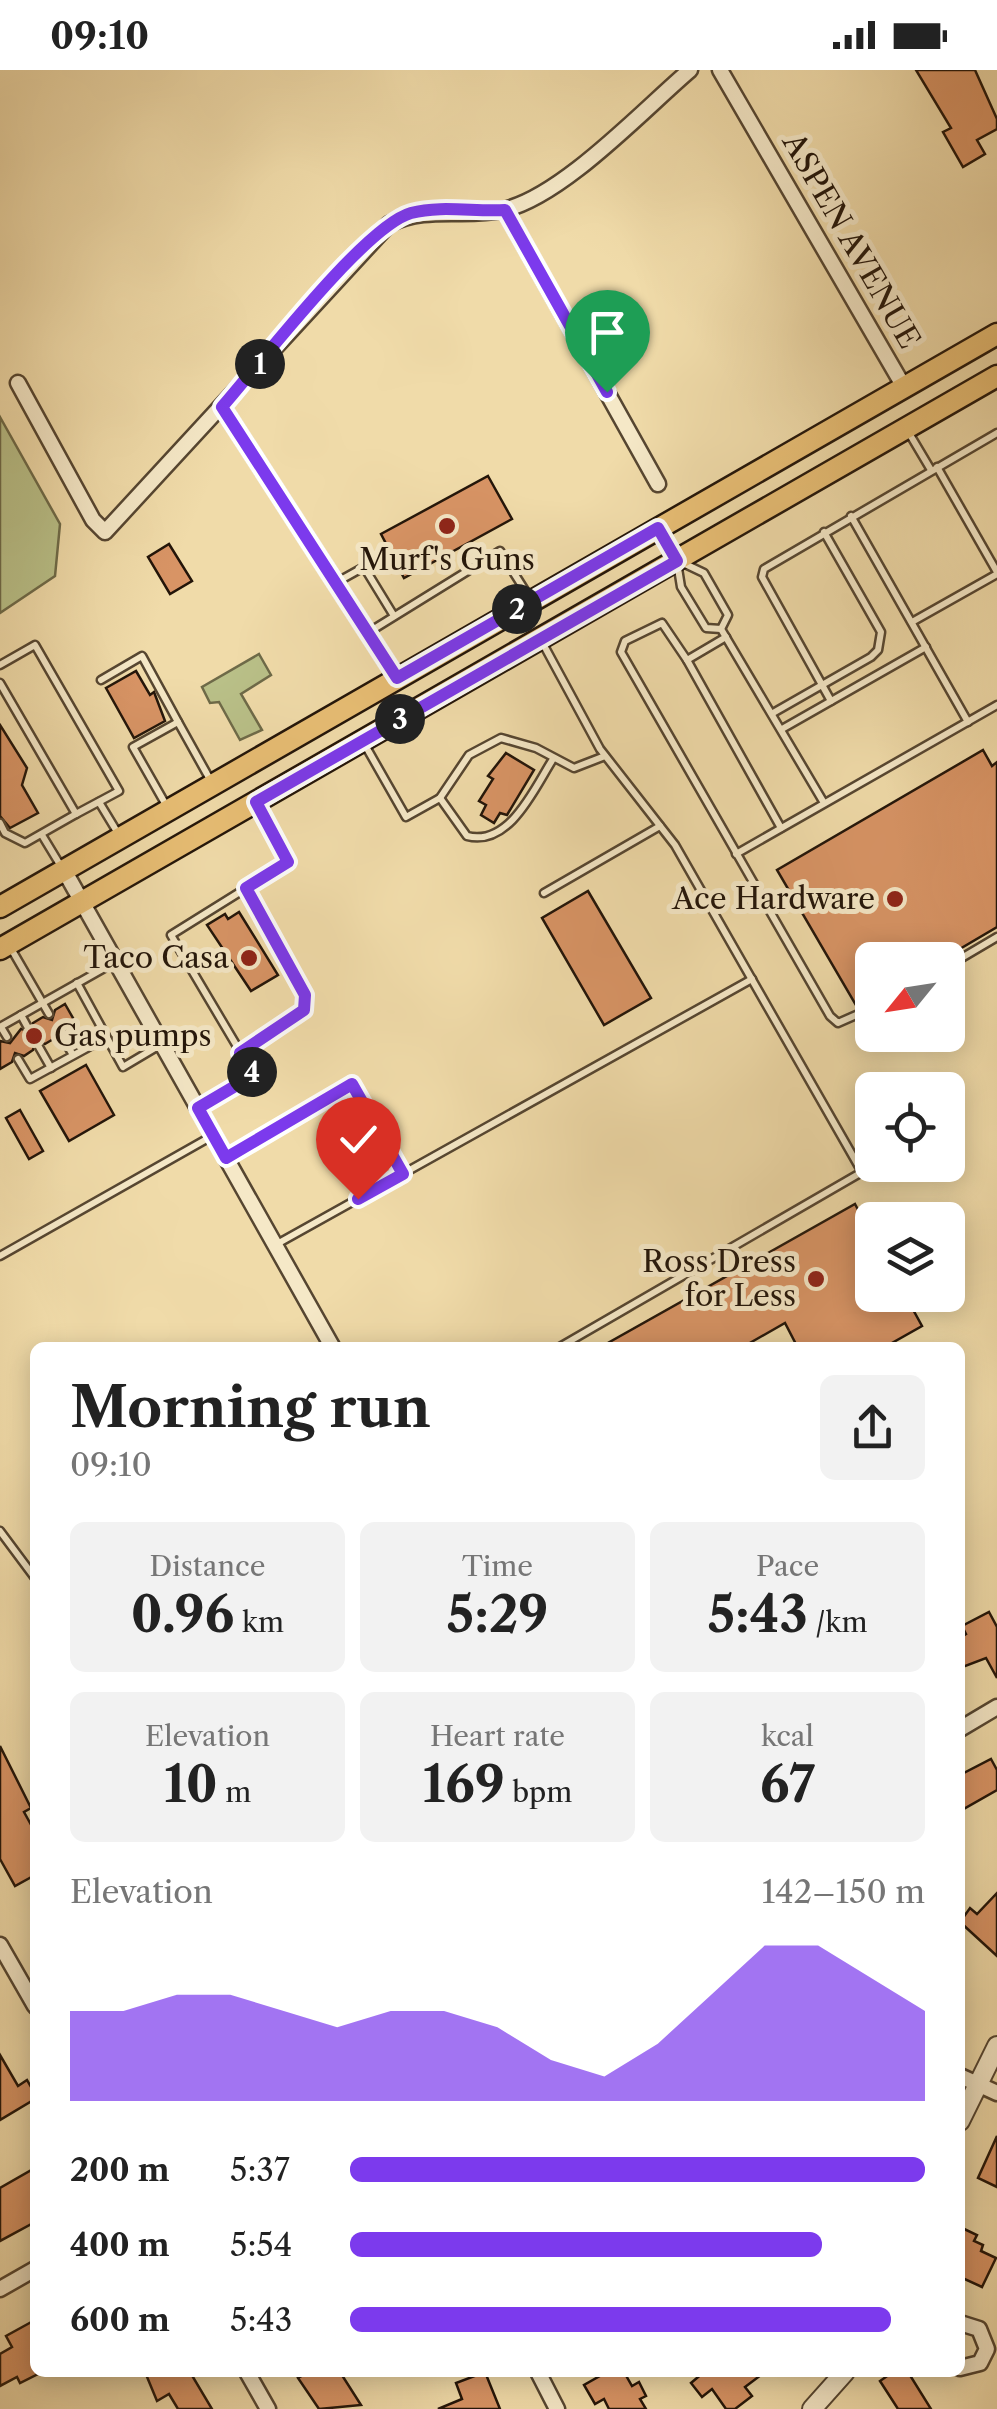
<!DOCTYPE html>
<html lang="en">
<head>
<meta charset="utf-8">
<style>
  :root { --surface:#fff; --page:#f2f2f2; --text:#222; --muted:#767676; --accent:#7c3aed }
  body { margin:0; font-family:"Libre Caslon Text",serif; background:var(--page); color:var(--text); height:100vh; display:flex; flex-direction:column; font-size:38px; white-space:nowrap }
  * { box-sizing:border-box; margin:0 }
  p { font-size:32px; color:var(--muted) }
  .icon { flex:none; width:55px; height:55px; fill:none; stroke:currentColor; stroke-width:2; stroke-linecap:round; stroke-linejoin:round }
  .map { position:relative; flex:1; overflow:hidden }
  .drawer { position:absolute; left:30px; top:1272px; width:935px; height:1035px; display:flex; flex-direction:column; background:var(--surface); border-radius:15px; box-shadow:0 5px 25px #0003 }
  .drawer>* { flex:none }
  .needle { width:65px; rotate:240deg }
  .buttons { position:absolute; left:855px; top:872px; display:grid; gap:20px }
  .buttons a { display:grid; place-items:center; width:110px; height:110px; border-radius:15px; background:var(--surface); box-shadow:0 5px 25px #0003; font-size:50px }
  .pin { position:absolute; display:grid; place-items:center; width:85px; height:85px; color:#fff; margin:-102px -42px; border-radius:50% 50% 50% 0; rotate:-45deg; box-shadow:0 0 10px #0007 }
  .pin .icon { rotate:45deg }
  .km { position:absolute; width:50px; height:50px; margin:-25px; border-radius:50%; background:#222; color:#fff; font-size:28px; line-height:50px; text-align:center }
  .round { display:grid; place-items:center; flex:none; width:105px; height:105px; border-radius:15px; background:var(--page) }
  .headline { display:flex; align-items:center; justify-content:space-between; height:170px; padding:0 40px }
  h1 { font-size:55px; font-weight:700; line-height:75px }
  .stats { display:grid; grid-template-columns:repeat(3,1fr); gap:15px; height:170px; padding:10px 40px }
  .stats div { display:grid; align-content:center; border-radius:15px; background:var(--page); text-align:center }
  .stats b { font-size:50px; font-weight:700 }
  .stats small { font-size:28px; font-weight:400 }
  .stats p { font-size:28px }
  .chart { height:280px; padding:20px 40px }
  .chart p { display:flex; justify-content:space-between }
  .chart svg { width:100%; height:180px; margin-top:10px; fill:var(--accent); opacity:.7 }
  ul { padding:0 40px; list-style:none; font-size:32px }
  li { display:grid; grid-template-columns:160px 120px 1fr; align-items:center; height:75px }
  li i { height:25px; border-radius:12px; background:var(--accent) }
  .status { display:flex; justify-content:space-between; align-items:center; height:70px; padding:0 50px; background:var(--surface); direction:ltr }
  .status svg { height:28px; fill:currentColor }
  .map>svg:first-child { display:block }
</style>
</head>
<body>
<div class="status"><b>09:10</b><svg viewBox="0 0 49 12"><path d="M0 12V9h3v3zM5 12V6h3v6zM10 12V3h3v9zM15 12V0h3v12zM26 1h20v11H26zM47 4h2v5h-2z"/></svg></div>
<div class="map">
<svg width="997" height="2339" viewBox="0 0 997 2339">
  <rect width="100%" height="100%" fill="#f0dba9"/>
  <filter id="stains"><feTurbulence type="fractalNoise" baseFrequency=".002" numOctaves="4"/><feColorMatrix values="0 0 0 0 .2 0 0 0 0 .09 0 0 0 0 .02 0 0 0 .5 -.17"/></filter>
  <radialGradient id="worn" r=".72"><stop offset=".6" stop-color="#630" stop-opacity="0"/><stop offset="1" stop-color="#630" stop-opacity=".3"/></radialGradient>
  <g fill="#b9c088" stroke="#6e6a48" stroke-width="2.5">
    <path d="M0,347L60,454L55,506L0,543Z"/>
    <path d="M259,584L271,605L241,624L262,660L240,670L219,632L210,633L202,617Z"/>
  </g>
  <g fill="#d89465" stroke="#231509" stroke-width="2.5">
    <path d="M916,0H975L997,49V59L977,70L985,84L963,97L943,62L951,58Z"/>
    <path d="M488,406L512,449L404,508L381,464Z"/>
    <path d="M169,474L192,511L170,524L148,487Z"/>
    <path d="M136,601L150,625L154,622L165,651L134,668L106,618Z"/>
    <path d="M0,655L27,698L22,715L38,743L10,758L0,746Z"/>
    <path d="M983,680L992,696L997,692V857L941,890H872V930L857,937L777,800Z"/>
    <path d="M506,683L534,700L507,745L500,743L494,753L481,745L486,735L479,731L493,709L488,706Z"/>
    <path d="M588,821L651,928L604,955L542,848Z"/>
    <path d="M239,842L278,905L251,921L207,855L225,844L228,849Z"/>
    <path d="M65,934L77,955L67,961L58,959L55,968L45,974L36,971L33,980L24,986L15,983L12,992L0,999V971L10,973L21,959L31,961L33,953L43,947L52,950L55,940Z"/>
    <path d="M86,995L114,1045L69,1071L40,1021Z"/>
    <path d="M20,1040L43,1081L29,1089L6,1048Z"/>
    <path d="M855,1134L872,1166V1225H905L922,1256L883,1278H798L785,1253L741,1278H599Z"/>
    <path d="M989,1542L997,1557V1608L986,1588L960,1598V1568L966,1564L962,1556Z"/>
    <path d="M0,1676L31,1738L24,1742L35,1762V1805L15,1816L0,1789Z"/>
    <path d="M991,1689L997,1700V1720L960,1741V1705Z"/>
    <path d="M997,1823V1886L960,1852L970,1838L977,1844Z"/>
    <path d="M0,1985L18,2016L27,2010L35,2024V2029L0,2050Z"/>
    <path d="M997,2066V2117L978,2108Z"/>
    <path d="M35,2098V2152L0,2171V2118Z"/>
    <path d="M960,2157L977,2165L974,2171L983,2175L981,2181L996,2188L982,2217L960,2207Z"/>
    <path d="M35,2250L38,2304L20,2313L17,2307L0,2316V2284L12,2277L6,2266Z"/>
    <path d="M145,2302H190L212,2339H178L169,2324L157,2331Z"/>
    <path d="M309,2302H340L361,2335L319,2339L298,2308Z"/>
    <path d="M485,2302L500,2339H438L462,2329L456,2313Z"/>
    <path d="M607,2302H624L632,2316L639,2312L646,2326L640,2329L646,2339H609L604,2329L595,2334L584,2315Z"/>
    <path d="M704,2302H765L745,2317L752,2326L735,2339H726L712,2319L702,2327L691,2313Z"/>
    <path d="M893,2302H908L931,2339H898L880,2311Z"/>
  </g>
  <g fill="none" stroke-linecap="round" stroke-linejoin="round">
    <defs>
      <g id="service">
        <path d="M909,363L931,400"/>
        <path d="M937,397L997,502"/>
        <path d="M851,446L968,652"/>
        <path d="M677,492L681,517L706,558L721,559"/>
        <path d="M683,493L704,503L728,545L721,559"/>
        <path d="M337,512L364,497L394,546"/>
        <path d="M912,552L997,504"/>
        <path d="M721,559L824,733"/>
        <path d="M369,562L500,481L531,530"/>
        <path d="M726,567L687,590L662,553L625,571L621,582L830,946L838,953L872,938"/>
        <path d="M541,570L600,679L675,775L862,1102L558,1278"/>
        <path d="M687,590L781,758"/>
        <path d="M0,595L35,575L119,721L76,744"/>
        <path d="M101,610L142,586L178,652"/>
        <path d="M0,613L76,744L25,773L5,763L0,753"/>
        <path d="M831,631L762,507L764,499L997,363"/>
        <path d="M773,643L871,587L878,580L881,562L824,462"/>
        <path d="M782,659L926,577"/>
        <path d="M365,675L406,747L440,728L469,685L501,668L536,678L574,698L605,686"/>
        <path d="M440,728L467,766C510,777 535,717 553,689"/>
        <path d="M99,732L119,765"/>
        <path d="M166,735L133,677L178,652L212,713"/>
        <path d="M42,765L62,798"/>
        <path d="M736,784L997,635"/>
        <path d="M544,823L660,756"/>
        <path d="M9,875L49,944"/>
        <path d="M948,896L997,867"/>
        <path d="M77,913L123,997L160,975"/>
        <path d="M21,945L27,956"/>
        <path d="M0,957L115,892"/>
        <path d="M1,957L7,967"/>
        <path d="M61,965L73,985"/>
        <path d="M39,977L51,998"/>
        <path d="M240,983L304,940L305,925L246,818"/>
        <path d="M18,989L30,1009L107,967"/>
        <path d="M199,1038L254,1005L171,865L288,792L259,737"/>
        <path d="M227,1087L352,1014L403,1103"/>
        <path d="M277,1174L752,909"/>
        <path d="M0,1186L212,1066"/>
        <path d="M0,1461L35,1508"/>
      </g>
      <g id="minor">
        <path d="M720,0L904,317"/>
        <path d="M505,140L658,414"/>
        <path d="M18,313L93,450L105,462L389,154C427,135 463,148 503,140C562,127 643,40 690,0"/>
        <path d="M222,337L397,608"/>
        <path d="M64,800L333,1278"/>
        <path d="M960,1659L997,1637"/>
        <path d="M0,1875L35,1936"/>
        <path d="M960,2006L997,2023"/>
        <path d="M0,2219L35,2199"/>
        <path d="M960,2253L979,2259L987,2279L980,2293L960,2298"/>
        <path d="M247,2302L268,2339"/>
        <path d="M538,2302L557,2339"/>
      </g>
      <g id="tertiary">
        <path d="M960,2051L997,1976"/>
        <path d="M812,2339L845,2302"/>
      </g>
      <g id="primary">
        <path d="M0,837L997,264"/>
        <path d="M0,879L997,306"/>
      </g>
    </defs>
    <use href="#service" stroke="#564631" stroke-width="11"/>
    <use href="#minor" stroke="#564631" stroke-width="19"/>
    <use href="#tertiary" stroke="#564631" stroke-width="22"/>
    <use href="#primary" stroke="#231509" stroke-width="25"/>
    <use href="#service" stroke="#f5e8c7" stroke-width="6"/>
    <use href="#minor" stroke="#f5e8c7" stroke-width="14"/>
    <use href="#tertiary" stroke="#f5e8c7" stroke-width="18"/>
    <use href="#primary" stroke="#e8be74" stroke-width="20"/>
  </g>
  <g fill="none" stroke-linecap="round" stroke-linejoin="round">
    <defs>
      <path id="route" d="M358,1129L403,1104L352,1014L226,1088L198,1038L254,1005L240,983L304,940L305,925L246,818L288,792L256,732L677,491L658,458L397,608L222,337C259,295 365,156 411,143C441,135 475,142 505,140L607,322"/>
    </defs>
    <use href="#route" stroke="#fff" stroke-width="20"/>
    <use href="#route" stroke="#7c3aed" stroke-width="12"/>
  </g>
  <g fill="#8f2418" stroke="#f5e8c7" stroke-width="4">
    <circle cx="447" cy="456" r="10"/>
    <circle cx="895" cy="829" r="10"/>
    <circle cx="249" cy="888" r="10"/>
    <circle cx="34" cy="966" r="10"/>
    <circle cx="816" cy="1209" r="10"/>
  </g>
  <g text-anchor="middle" stroke-width="10" stroke-linejoin="round" paint-order="stroke">
    <g font-size="30" fill="#231509" stroke="#f5e8c7">
      <text transform="translate(851 171) rotate(60)" y="10">ASPEN AVENUE</text>
    </g>
    <g font-size="30" fill="#231509" stroke="#f5e8c7" text-anchor="end">
      <text x="447" y="500" text-anchor="middle">Murf's Guns</text>
      <text x="875" y="839">Ace Hardware</text>
      <text x="229" y="898">Taco Casa</text>
      <text x="54" y="976" text-anchor="start">Gas pumps</text>
      <text x="796" y="1202">Ross Dress<tspan x="796" dy="34">for Less</tspan></text>
    </g>
  </g>
  <rect width="100%" height="100%" filter="url(#stains)"/>
  <rect width="100%" height="100%" fill="url(#worn)"/>
</svg>
<div class="buttons">
<a><svg class="needle" viewBox="-14 -14 28 28"><path d="M0-13l5 13h-10z" fill="#e53935"/><path d="M0 13l5-13h-10z" fill="#767676"/></svg></a>
<a><svg class="icon" aria-label="locate" viewBox="0 0 24 24"><circle cx="12" cy="12" r="6"/><path d="M12 2v4M12 18v4M2 12h4M18 12h4"/></svg></a>
<a><svg class="icon" aria-label="layers" viewBox="0 0 24 24"><path d="M12 4l9 5-9 5-9-5zM3 14l9 5 9-5"/></svg></a>
</div>
<div class="pin" style="left:607px;top:322px;background:#1e9e55"><svg class="icon" aria-label="arrive" viewBox="0 0 24 24"><path d="M6 21V4h12l-3 4 3 4H6"/></svg></div>
<div class="pin" style="left:358px;top:1129px;background:#d93025"><svg class="icon" aria-label="check" viewBox="0 0 24 24"><path d="M5 12l5 5 9-10"/></svg></div>
<b class="km" style="left:260px;top:294px">1</b>
<b class="km" style="left:517px;top:539px">2</b>
<b class="km" style="left:400px;top:649px">3</b>
<b class="km" style="left:252px;top:1002px">4</b>
<section class="drawer">
<div class="headline"><div><h1>Morning run</h1><p>09:10</p></div><a class="round"><svg class="icon" aria-label="share" viewBox="0 0 24 24"><path d="M12 15V3M7 8l5-5 5 5M5 13v7h14v-7"/></svg></a></div>
<div class="stats">
<div><p>Distance</p><b>0.96<small> km</small></b></div>
<div><p>Time</p><b>5:29</b></div>
<div><p>Pace</p><b>5:43<small> /km</small></b></div>
</div>
<div class="stats">
<div><p>Elevation</p><b>10<small> m</small></b></div>
<div><p>Heart rate</p><b>169<small> bpm</small></b></div>
<div><p>kcal</p><b>67</b></div>
</div>
<div class="chart"><p><span>Elevation</span>142–150 m</p>
<svg viewBox="0 0 160 44" preserveAspectRatio="none"><path d="M0 44V22L10 22L20 18L30 18L40 22L50 26L60 22L70 22L80 26L90 34L100 38L110 30L120 18L130 6L140 6L150 14L160 22V44z"/></svg>
</div>
<ul>
<li><b>200 m</b>5:37<i style="width:100%"></i></li>
<li><b>400 m</b>5:54<i style="width:82%"></i></li>
<li><b>600 m</b>5:43<i style="width:94%"></i></li>
</ul>
</section>
</div>
</body>
</html>
